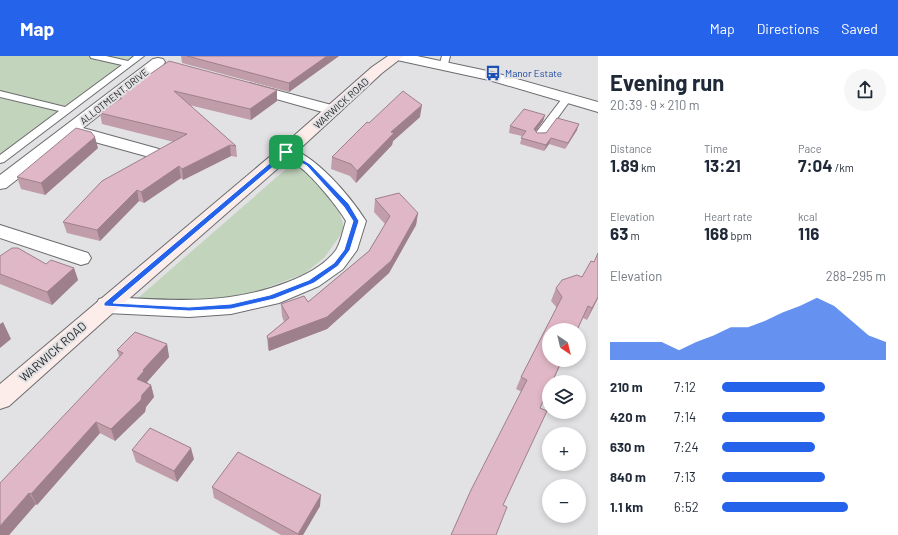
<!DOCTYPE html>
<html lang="en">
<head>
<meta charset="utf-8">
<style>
  :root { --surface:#fff; --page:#f6f6f7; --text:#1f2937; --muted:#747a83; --accent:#2563eb }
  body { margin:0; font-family:Barlow,sans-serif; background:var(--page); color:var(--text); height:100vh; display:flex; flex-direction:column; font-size:15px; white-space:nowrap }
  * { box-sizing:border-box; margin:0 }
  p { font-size:13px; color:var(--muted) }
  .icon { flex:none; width:22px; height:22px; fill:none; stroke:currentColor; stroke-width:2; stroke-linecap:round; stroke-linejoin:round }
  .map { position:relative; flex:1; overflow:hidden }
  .sheet { display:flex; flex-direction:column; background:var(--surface); width:300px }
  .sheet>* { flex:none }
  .needle { width:26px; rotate:145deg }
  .tools { position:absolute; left:542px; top:267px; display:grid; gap:8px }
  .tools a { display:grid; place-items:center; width:44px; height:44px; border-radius:50%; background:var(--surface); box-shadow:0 2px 6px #0003; font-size:20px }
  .pin { position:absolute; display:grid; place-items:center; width:34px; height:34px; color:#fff; margin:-17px; border-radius:8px; box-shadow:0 2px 6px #0006 }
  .round { display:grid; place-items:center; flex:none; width:42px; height:42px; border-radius:21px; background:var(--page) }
  .summary { display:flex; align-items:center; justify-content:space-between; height:68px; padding:0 12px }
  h1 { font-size:22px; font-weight:700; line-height:30px }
  .figures { display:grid; grid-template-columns:repeat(3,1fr); gap:6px; height:68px; padding:4px 12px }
  .figures div { display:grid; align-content:center }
  .figures b { font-size:17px; font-weight:700 }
  .figures small { font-size:11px; font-weight:400 }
  .figures p { font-size:11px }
  .chart { height:112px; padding:8px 12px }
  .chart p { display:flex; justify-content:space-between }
  .chart svg { width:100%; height:72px; margin-top:4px; fill:var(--accent); opacity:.7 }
  ul { padding:0 12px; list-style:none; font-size:13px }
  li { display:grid; grid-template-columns:64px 48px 1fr; align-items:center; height:30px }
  li i { height:10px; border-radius:5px; background:var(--accent) }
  header { display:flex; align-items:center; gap:24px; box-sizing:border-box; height:56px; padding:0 20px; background:var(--accent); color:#fff }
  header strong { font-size:19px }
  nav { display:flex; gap:22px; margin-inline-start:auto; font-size:14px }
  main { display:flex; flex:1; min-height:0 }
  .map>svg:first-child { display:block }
</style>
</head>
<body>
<header>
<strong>Map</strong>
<nav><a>Map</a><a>Directions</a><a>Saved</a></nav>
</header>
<main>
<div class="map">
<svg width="598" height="479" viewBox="0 0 598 479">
  <rect width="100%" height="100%" fill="#e2e2e5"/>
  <g fill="#c3d4bd">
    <path d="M0,0H140L0,104Z"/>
    <path d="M294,106L327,136L339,156L343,167V175L325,201L304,218L263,233L220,245L191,248L138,242Z"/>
  </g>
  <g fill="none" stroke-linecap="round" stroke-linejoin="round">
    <defs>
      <g id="lane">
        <path d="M90,0H106L128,5L134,0H144L4,106L0,107V99L59,55L0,41V35L65,51L122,9L91,2Z"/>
        <path d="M442,0H450L447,12H441L439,10Z"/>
        <path d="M567,39L572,42L543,82H535L534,80L535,78L564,40Z"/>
      </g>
      <g id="street">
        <path d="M390,0H417L492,16L598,46V56L489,24L397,4L392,3Z"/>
        <path d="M158,2L163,3L165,6L163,9L83,72L159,93L162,97L159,101L153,102L73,80L6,132L0,133V119L153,3Z"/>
        <path d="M249,27L339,51L341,54L339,57L333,59L244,34L242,31L244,28Z"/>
        <path d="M286,91C315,98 350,140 366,165L357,194L343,213L319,230L279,247L231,258L189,261L107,257L99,255L96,249L99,243L107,241C172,244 226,250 288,226C306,219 325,209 336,194C341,186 343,174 346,165C338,151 314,122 301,112C293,107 283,104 277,96L280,92Z"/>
        <path d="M0,169L88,197L91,202L88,207L81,209L0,182Z"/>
      </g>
      <path id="secondary" d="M388,0H404L382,17L292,100L115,255L9,350L0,353V328L280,92L372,11Z"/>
    </defs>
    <use href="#lane" stroke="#6b6c6e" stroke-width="2"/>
    <use href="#street" stroke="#6b6c6e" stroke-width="2"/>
    <use href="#secondary" stroke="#6b6c6e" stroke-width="2"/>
    <use href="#lane" fill="#fff" fill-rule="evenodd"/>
    <use href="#street" fill="#fff" fill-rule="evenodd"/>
    <use href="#secondary" fill="#fcedeb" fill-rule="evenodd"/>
  </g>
  <g fill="#c19daa">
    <path d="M181,0H339L289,36L182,7Z"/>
    <path d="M169,5L277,45L251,64L189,49L236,90L237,101L231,100L183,124L181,122L144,147L139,145L100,185L67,177L63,166L174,86L102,68L100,57L118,45L117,41Z"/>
    <path d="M545,59L543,65L536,75L537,77L577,74L565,93L549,88L544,95L520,88L522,80L509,77L510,70Z"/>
    <path d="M420,61L393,85L392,89L356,127L350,120L331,113L332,101L369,67Z"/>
    <path d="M98,92L45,139L21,133L17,121Z"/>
    <path d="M375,143L418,157L416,169L389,217L327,273L269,295L268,293L267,280L284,266L282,260L281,248L308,246L369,195L385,168L374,156Z"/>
    <path d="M0,200L46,208L74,212L78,224L52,249L0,228Z"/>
    <path d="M594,206L598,242L587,264L583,262L540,352L503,449L496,479L522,336L516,333L521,321L557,252L551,245L556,232L582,221Z"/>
    <path d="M167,288L169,301L147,326V328L151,329L154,341L146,351L145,356L115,385L100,377L37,449L36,448L9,479H0L119,300L117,294Z"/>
    <path d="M132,394L194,403L177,426L136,406Z"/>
    <path d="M212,431L320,450L303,479H281L214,442Z"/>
  </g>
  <g fill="#9d808b">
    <path d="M327,0H339L289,36V27Z"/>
    <path d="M277,34V45L251,64L250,53Z"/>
    <path d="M422,49L420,61L393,85L392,89L356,127L357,115L391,76Z"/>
    <path d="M545,59L543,65L533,79L534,73Z"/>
    <path d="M579,68L577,74L565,93L568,87Z"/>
    <path d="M95,81L98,92L45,139L41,127Z"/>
    <path d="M551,82L549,88L544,95L546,89Z"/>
    <path d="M230,89L231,100L183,124L182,113Z"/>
    <path d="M179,110L181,122L144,147L141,136Z"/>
    <path d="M137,134L139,145L100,185L97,174Z"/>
    <path d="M418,157L416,169L389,217L327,273L269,295L268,283Z"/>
    <path d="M74,212L78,224L52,249L47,236Z"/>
    <path d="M598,241V242L587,264L592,252Z"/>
    <path d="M3,266L11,283L0,292V268Z"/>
    <path d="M167,288L169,301L147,326L148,327L141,335L137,323L143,314Z"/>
    <path d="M151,329L154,341L146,351L145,356L115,385L111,373Z"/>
    <path d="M96,366L100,377L37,449L31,438Z"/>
    <path d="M191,392L194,403L177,426L174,415Z"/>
    <path d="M29,437L36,448L9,479H0V470Z"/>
    <path d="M321,439L320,450L303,479H298Z"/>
  </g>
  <g fill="#e0b7c6" stroke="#9d808b">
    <path d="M187,0H327L289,27Z"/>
    <path d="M169,5L277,34L250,53L174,35L236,90L230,89L182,113L179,110L141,136L137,134L97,174L63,166L102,125L187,78L100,57L122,42L117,41Z"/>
    <path d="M403,35L422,49L391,76L394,77L357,115L351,108L332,101L367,66L369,67Z"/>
    <path d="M524,53L545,59L534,73L537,77H546L557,62L579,68L568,87L551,82L546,89L521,82L526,75L510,70Z"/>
    <path d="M76,72L91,76L95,81L41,127L17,121Z"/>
    <path d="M399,137L418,157L391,205L327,261L268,283L267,280L289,262L281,248L304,240L308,246L369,195L390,160L375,143Z"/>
    <path d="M12,192H18L46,208L51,204L74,212L47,236L0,218V200Z"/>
    <path d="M598,197V241L592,252L588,250L577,274H549V304H562L552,326H549V332L540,352L547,355L503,449L507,451L496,479H451L471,434L527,324L521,321L562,241L556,232L562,224L577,219L582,221L591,205L594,206Z"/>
    <path d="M135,276L167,288L143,314L144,315L137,323L151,329L142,339L141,344L111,373L96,366L31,438L29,437L0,470V427L123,297L117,294Z"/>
    <path d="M150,372L191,392L174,415L132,394Z"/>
    <path d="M238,396L321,439L298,478L212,431Z"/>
  </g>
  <path fill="#2563eb" stroke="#fff" fill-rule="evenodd" d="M284,95H288L310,108L349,148L359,165L350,194L338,210L314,227L274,243L231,253L189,255L104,250V247ZM287,99L307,110L344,151L353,165L344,194L334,207L309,224L270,239L231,248L189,251L113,247Z"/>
  <defs>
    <symbol id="bus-bare" viewBox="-9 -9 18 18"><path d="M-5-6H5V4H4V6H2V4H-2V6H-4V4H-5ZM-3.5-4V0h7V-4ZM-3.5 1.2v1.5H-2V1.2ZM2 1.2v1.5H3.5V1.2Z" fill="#1a4fb4" stroke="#e2e2e5" stroke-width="2.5" paint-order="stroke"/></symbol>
  </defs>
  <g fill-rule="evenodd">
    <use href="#bus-bare" x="482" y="6" width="22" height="22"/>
  </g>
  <g text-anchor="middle" stroke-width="4" stroke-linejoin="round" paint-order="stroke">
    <g font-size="10" fill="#164399" stroke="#e2e2e5" text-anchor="start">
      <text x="505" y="21">Manor Estate</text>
    </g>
    <g font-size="10" fill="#272829" stroke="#e2e2e5">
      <text transform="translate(114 40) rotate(-38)" y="4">ALLOTMENT DRIVE</text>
      <text transform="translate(341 47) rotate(-42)" y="4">WARWICK ROAD</text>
    </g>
    <g font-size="12" fill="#272829" stroke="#e2e2e5">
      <text transform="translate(53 296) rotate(-41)" y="4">WARWICK ROAD</text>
    </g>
  </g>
</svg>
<div class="tools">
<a><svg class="needle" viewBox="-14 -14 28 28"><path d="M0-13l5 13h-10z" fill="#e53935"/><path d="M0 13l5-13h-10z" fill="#747a83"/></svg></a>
<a><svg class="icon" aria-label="layers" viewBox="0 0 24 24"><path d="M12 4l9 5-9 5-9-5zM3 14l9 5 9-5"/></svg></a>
<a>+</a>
<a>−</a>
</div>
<div class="pin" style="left:286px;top:96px;background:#1e9e55"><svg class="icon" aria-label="arrive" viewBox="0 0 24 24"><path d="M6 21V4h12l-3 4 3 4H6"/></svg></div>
</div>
<section class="sheet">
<div class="summary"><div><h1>Evening run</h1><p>20:39 · 9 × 210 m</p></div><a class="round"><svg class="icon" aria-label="share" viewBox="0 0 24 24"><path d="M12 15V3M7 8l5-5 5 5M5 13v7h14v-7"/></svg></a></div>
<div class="figures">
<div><p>Distance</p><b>1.89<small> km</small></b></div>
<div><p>Time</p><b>13:21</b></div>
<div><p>Pace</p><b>7:04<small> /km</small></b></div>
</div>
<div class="figures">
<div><p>Elevation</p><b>63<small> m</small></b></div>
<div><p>Heart rate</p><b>168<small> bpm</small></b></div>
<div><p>kcal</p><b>116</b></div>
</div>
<div class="chart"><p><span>Elevation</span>288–295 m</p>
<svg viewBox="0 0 160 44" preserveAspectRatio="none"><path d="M0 44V33L10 33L20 33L30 33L40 38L50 33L60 29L70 24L80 24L90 20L100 15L110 11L120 6L130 11L140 20L150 29L160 33V44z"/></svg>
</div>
<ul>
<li><b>210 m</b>7:12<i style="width:63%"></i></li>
<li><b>420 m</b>7:14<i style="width:63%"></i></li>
<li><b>630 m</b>7:24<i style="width:57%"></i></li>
<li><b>840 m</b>7:13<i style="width:63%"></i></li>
<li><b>1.1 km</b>6:52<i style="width:77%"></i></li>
</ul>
</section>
</main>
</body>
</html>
